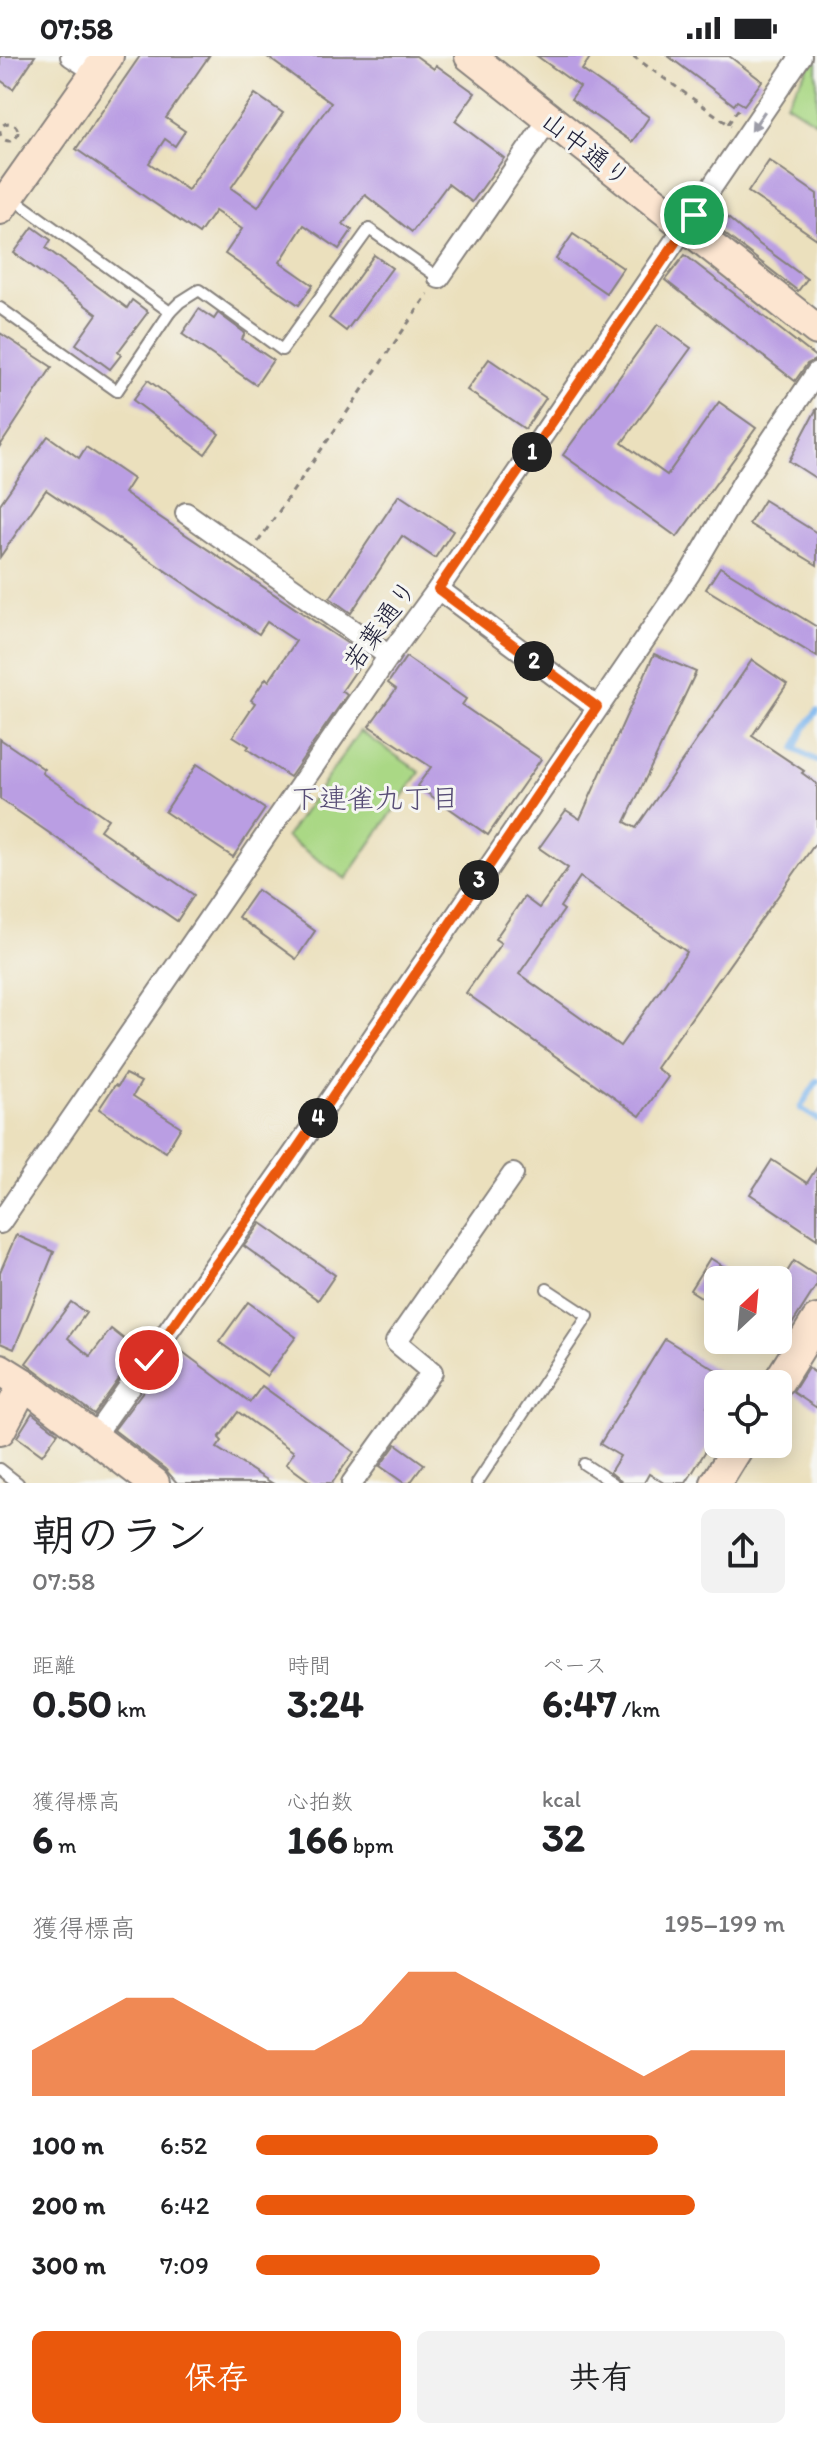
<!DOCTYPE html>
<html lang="ja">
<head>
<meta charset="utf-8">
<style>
  :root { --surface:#fff; --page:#f2f2f2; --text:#202124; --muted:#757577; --accent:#ea580c }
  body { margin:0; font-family:Itim,"Klee One",sans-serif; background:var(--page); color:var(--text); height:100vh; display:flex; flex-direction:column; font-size:30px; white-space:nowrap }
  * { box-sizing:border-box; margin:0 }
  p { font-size:26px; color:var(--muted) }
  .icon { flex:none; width:44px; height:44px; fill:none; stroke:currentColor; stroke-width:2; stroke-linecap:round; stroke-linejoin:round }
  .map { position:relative; height:1427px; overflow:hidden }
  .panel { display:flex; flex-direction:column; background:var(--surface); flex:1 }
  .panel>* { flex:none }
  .needle { width:52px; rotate:26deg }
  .fabs { position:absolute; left:704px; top:1210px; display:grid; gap:16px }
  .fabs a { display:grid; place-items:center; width:88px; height:88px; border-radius:12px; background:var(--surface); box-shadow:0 4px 20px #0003; font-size:40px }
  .pin { position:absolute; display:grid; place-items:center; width:68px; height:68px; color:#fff; margin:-34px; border:4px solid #fff; border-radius:50%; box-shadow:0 2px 8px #0007 }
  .km { position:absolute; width:40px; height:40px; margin:-20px; border-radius:50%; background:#222; color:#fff; font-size:22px; line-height:40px; text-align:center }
  .round { display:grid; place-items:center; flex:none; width:84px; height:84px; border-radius:12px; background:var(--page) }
  .overview { display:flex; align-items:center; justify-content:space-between; height:136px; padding:0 32px }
  h1 { font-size:44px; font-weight:700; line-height:60px }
  .metrics { display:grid; grid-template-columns:repeat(3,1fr); gap:12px; height:136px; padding:8px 32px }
  .metrics div { display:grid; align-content:center }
  .metrics b { font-size:40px; font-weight:700 }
  .metrics small { font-size:22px; font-weight:400 }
  .metrics p { font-size:22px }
  .chart { height:224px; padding:16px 32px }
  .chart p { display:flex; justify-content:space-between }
  .chart svg { width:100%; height:144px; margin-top:8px; fill:var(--accent); opacity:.7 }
  .primary-button { display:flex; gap:16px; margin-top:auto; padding:16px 32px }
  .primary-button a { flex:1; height:92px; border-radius:12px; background:var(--accent); color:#fff; font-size:32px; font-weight:700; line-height:92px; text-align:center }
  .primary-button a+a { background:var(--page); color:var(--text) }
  ul { padding:0 32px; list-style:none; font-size:26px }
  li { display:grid; grid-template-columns:128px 96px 1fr; align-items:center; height:60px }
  li i { height:20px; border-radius:10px; background:var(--accent) }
  .status { display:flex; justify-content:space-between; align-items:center; height:56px; padding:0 40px; background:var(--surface); direction:ltr }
  .status svg { height:22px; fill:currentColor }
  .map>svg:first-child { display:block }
</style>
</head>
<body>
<div class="status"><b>07:58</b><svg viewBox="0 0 49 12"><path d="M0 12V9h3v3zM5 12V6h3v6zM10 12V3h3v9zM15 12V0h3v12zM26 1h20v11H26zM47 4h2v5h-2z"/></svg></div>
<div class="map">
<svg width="817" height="1427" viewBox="0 0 817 1427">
  <rect width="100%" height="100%" fill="#f6f6f2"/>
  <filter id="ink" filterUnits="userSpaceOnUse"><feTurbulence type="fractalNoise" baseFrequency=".0125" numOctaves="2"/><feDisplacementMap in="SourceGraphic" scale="16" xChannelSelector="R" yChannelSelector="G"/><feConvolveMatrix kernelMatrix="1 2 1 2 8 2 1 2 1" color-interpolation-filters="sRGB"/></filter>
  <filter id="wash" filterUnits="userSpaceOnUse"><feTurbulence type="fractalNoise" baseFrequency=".006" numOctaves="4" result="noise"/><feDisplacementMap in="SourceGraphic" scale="32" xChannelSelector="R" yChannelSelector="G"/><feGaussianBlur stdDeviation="1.8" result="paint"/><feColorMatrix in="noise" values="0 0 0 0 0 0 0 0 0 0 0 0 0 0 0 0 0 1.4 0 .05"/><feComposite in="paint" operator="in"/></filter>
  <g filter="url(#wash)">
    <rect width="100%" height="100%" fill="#ebe0bd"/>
    <g fill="#aad885" stroke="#667d60" stroke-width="2">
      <path d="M814,4L817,6V67L786,47Z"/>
      <path d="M360,675L420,716L346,823L286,781Z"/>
    </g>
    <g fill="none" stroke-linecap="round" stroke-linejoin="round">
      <g stroke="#7db6ee" stroke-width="6">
        <path d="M817,655L803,675L795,693L817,705"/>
        <path d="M817,1025L800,1052L817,1063"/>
      </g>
    </g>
    <g id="blocks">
      <g fill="#ba9ee3" fill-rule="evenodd">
        <path d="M0,0H35L13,33L0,24Z"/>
        <path d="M140,0H209L166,62L185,75L175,90L165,83L149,107L188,134L255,38L283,57L231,132L258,151L286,108L331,47L266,0H416L434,13L436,9L475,37L455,65L504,102L472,146L448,128L412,176L365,139L343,168L352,174L339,193L304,169L280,206L313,229L299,249L225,198L242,173L215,155L199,178L76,93Z"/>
        <path d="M537,0H591L582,14L649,61L632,86L571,43L580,31Z"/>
        <path d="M668,0H729L762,25L744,49L737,45L734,49Z"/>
        <path d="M769,105L817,138V183L748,136Z"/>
        <path d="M714,150L755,185L807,223L798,235L707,164Z"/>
        <path d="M33,171L51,184L46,192L127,252L132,244L148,256L118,296L121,299L110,313L76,288L97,258L14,197Z"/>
        <path d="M573,178L623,212L606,237L556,203Z"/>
        <path d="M374,199L392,212L346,275L329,262Z"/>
        <path d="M685,199L817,302V303L807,308L795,325L665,224Z"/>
        <path d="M199,253L214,263L218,257L245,277L242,283L273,304L256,329L182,278Z"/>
        <path d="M658,268L691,292L622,387L667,419L719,346L756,372L677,481L563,399Z"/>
        <path d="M0,277L52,311L0,390Z"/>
        <path d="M489,303L546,342L525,373L467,334Z"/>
        <path d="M148,324L219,378L205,398L133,344Z"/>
        <path d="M817,352V423L789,405Z"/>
        <path d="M48,380L79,402L86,391L133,423L124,437L366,600L342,635L347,639L290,721L247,693L249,690L233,680L255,647L251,644L266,622L269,625L296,585L267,566L259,578L46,434L0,501V448Z"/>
        <path d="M399,439L453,475L435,502L402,480L351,557L330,542Z"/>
        <path d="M764,444L817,477V509L749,468Z"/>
        <path d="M720,511L817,571V601L706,533Z"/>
        <path d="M654,598L696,616L625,766L636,772L752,604L787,628L752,680L804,715L802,717L817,728V785L656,1012L668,1021L640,1060L466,937L501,887L495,883L524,841L539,852L568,812L539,792L566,754L580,763ZM580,821L687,896L620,990L519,918L564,854L560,851Z"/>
        <path d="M406,601L466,643L462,649L541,703L488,779L417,730L431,711L369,670L396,633L388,627Z"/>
        <path d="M0,683L44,713L42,717L108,763L100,774L194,839L177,865L0,743Z"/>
        <path d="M197,708L265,753L233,801L165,756Z"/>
        <path d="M257,834L315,875L296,903L238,861Z"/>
        <path d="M125,1018L141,1026L133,1040L181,1071L166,1096L99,1053L115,1029L118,1030Z"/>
        <path d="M772,1104L807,1127L817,1111V1183L750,1138Z"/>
        <path d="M261,1167L335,1219L318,1244L244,1190Z"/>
        <path d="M16,1179L54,1196L14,1293L0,1287V1216Z"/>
        <path d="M710,1202L745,1224H718V1252L690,1234Z"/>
        <path d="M794,1205L817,1220V1229L778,1290V1230Z"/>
        <path d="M71,1246L86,1257L68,1282L90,1300L111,1273L139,1295L94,1358L26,1307Z"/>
        <path d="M248,1246L296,1281L267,1320L219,1286Z"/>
        <path d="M665,1283L726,1320L721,1328H718V1333L707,1351L718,1358V1375L686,1427H664L649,1418L644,1427H623L610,1416L620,1400L600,1388Z"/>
        <path d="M176,1291L250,1346L262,1330L354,1396L332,1427H312L286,1408L294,1396L238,1356L219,1382L222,1385L217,1392L272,1427H177L165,1413L114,1374Z"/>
        <path d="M808,1312L817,1318V1352L793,1336Z"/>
        <path d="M32,1357L58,1377L42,1399L17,1381Z"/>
        <path d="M396,1388L424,1408L410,1427H404L380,1410Z"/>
      </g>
    </g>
  </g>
  <g filter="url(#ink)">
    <use href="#blocks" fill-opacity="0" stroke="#86817c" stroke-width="2"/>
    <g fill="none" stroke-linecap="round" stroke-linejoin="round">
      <defs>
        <g id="lane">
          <path d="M0,252L117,335L170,256L11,141"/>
          <path d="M170,256L180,246L199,234L282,294L369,173L439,222"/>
          <path d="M584,1408L613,1427"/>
          <path d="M0,1413L18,1427"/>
          <path d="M477,1427L588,1260L547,1233"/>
        </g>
        <g id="street">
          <path d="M71,0L96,16"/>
          <path d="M439,222L549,63"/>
          <path d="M186,457L389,600"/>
          <path d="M438,533L597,651"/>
          <path d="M0,1167L389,600L438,533L801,0"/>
          <path d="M93,1382L294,1097L690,517L743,426L817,316"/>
          <path d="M352,1427L432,1316L396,1286L513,1118"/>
        </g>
        <g id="secondary">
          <path d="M470,0L817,274"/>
          <path d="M0,153L108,0"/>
          <path d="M0,1313L24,1328L154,1427"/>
          <path d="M777,1328L817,1264"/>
          <path d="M0,1374L24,1328"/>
          <path d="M716,1427L740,1388"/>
        </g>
      </defs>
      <use href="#lane" stroke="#86817c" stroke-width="14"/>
      <use href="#street" stroke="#86817c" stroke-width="24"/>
      <use href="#secondary" stroke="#86817c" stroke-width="34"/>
      <g stroke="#86817c" stroke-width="3" stroke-dasharray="6 6" stroke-linecap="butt">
        <path d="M633,0L731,70"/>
        <circle cx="9" cy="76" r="9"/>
        <path d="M728,68L742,48"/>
        <path d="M258,486L428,238"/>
      </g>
      <use href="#lane" stroke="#fff" stroke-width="10"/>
      <use href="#street" stroke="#fff" stroke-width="20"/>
      <use href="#secondary" stroke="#fce5d0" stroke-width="30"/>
    </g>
    <defs><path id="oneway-solid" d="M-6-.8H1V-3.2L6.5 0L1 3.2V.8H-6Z" transform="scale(2)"/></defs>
    <use fill="#9c9ca7" href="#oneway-solid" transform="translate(758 65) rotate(124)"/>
  </g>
  <g fill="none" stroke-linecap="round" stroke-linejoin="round" filter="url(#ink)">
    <defs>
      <path id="route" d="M149,1304L294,1097L597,651L438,533L694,159"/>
    </defs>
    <use href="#route" stroke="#fff" stroke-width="16"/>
    <use href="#route" stroke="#ea580c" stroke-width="10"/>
  </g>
  <g text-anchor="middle" stroke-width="6" stroke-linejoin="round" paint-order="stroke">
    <g font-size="26" fill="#22223b" stroke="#f6f6f2">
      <text transform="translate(586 93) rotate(38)" y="9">山中通り</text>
      <text transform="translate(380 569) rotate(-54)" y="9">若葉通り</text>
    </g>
    <g font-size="28" fill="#574d76" stroke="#f6f6f2">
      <text x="375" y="752">下連雀九丁目</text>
    </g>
  </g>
</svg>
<div class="fabs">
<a><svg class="needle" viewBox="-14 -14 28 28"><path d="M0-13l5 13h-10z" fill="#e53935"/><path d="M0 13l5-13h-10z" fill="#757577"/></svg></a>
<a><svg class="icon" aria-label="locate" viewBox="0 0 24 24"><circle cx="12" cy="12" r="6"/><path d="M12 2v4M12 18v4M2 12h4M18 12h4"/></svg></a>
</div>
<div class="pin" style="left:694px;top:159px;background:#1e9e55"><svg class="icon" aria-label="arrive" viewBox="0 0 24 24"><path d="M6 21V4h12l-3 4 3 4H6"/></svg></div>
<div class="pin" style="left:149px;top:1304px;background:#d93025"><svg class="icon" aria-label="check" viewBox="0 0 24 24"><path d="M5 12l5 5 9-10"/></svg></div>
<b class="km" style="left:532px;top:396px">1</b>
<b class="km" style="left:534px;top:605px">2</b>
<b class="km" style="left:479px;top:824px">3</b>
<b class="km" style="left:318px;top:1062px">4</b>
</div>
<section class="panel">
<div class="overview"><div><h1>朝のラン</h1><p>07:58</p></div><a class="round"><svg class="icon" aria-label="share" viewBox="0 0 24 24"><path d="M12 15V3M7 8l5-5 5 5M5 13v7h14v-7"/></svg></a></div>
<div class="metrics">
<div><p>距離</p><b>0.50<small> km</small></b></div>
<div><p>時間</p><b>3:24</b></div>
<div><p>ペース</p><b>6:47<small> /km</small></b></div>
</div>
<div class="metrics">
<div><p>獲得標高</p><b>6<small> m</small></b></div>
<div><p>心拍数</p><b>166<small> bpm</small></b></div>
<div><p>kcal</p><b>32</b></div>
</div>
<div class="chart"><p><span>獲得標高</span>195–199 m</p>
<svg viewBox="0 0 160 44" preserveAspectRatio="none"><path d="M0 44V30L10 22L20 14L30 14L40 22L50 30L60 30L70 22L80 6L90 6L100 14L110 22L120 30L130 38L140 30L150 30L160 30V44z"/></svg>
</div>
<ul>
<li><b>100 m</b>6:52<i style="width:76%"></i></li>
<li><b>200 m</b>6:42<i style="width:83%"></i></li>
<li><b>300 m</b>7:09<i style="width:65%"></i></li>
</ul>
<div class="primary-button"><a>保存</a><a>共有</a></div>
</section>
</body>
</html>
